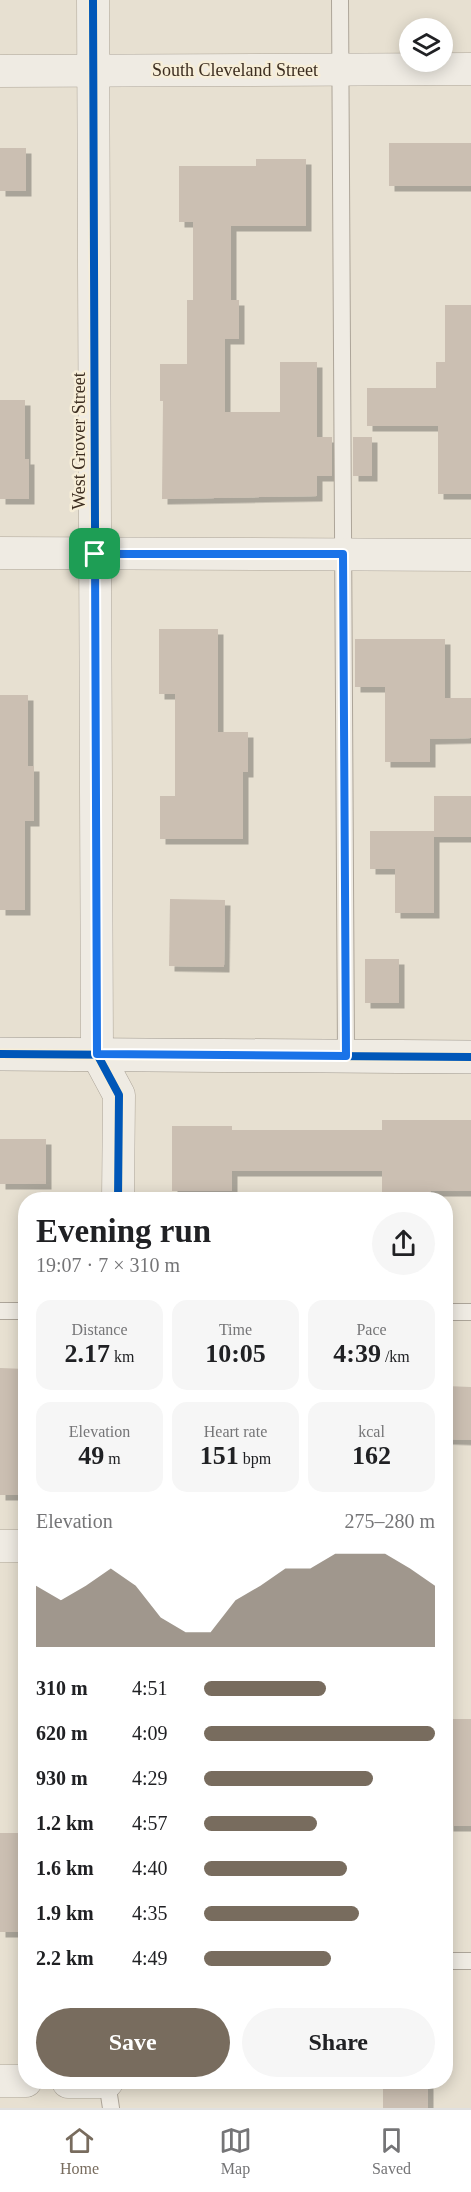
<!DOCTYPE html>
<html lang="en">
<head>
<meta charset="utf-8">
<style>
  :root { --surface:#fff; --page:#f6f6f6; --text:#202124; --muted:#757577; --line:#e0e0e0; --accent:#786c5e }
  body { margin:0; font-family:Georgia,serif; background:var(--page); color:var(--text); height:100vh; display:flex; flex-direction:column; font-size:22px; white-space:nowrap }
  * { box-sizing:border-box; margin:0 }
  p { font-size:20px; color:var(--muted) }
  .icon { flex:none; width:33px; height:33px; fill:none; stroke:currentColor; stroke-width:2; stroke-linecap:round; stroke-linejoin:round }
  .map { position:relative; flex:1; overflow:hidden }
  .drawer { position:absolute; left:18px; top:1192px; width:435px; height:897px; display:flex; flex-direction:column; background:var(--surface); border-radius:24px; box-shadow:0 3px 15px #0003 }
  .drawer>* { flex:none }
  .controls { position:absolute; left:399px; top:18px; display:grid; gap:12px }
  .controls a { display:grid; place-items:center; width:54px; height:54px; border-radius:50%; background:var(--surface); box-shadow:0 3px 15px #0003; font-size:30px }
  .pin { position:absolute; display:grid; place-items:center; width:51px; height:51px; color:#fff; margin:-26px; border-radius:12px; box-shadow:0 3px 9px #0006 }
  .round { display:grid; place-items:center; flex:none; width:63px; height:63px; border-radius:32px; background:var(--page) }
  .head { display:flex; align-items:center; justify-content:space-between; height:102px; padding:0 18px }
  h1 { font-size:33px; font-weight:700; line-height:45px }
  .metrics { display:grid; grid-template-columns:repeat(3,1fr); gap:9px; height:102px; padding:6px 18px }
  .metrics div { display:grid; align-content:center; border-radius:15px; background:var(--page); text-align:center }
  .metrics b { font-size:26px; font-weight:700 }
  .metrics small { font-size:16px; font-weight:400 }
  .metrics p { font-size:16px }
  .chart { height:168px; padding:12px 18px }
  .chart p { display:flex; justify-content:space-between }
  .chart svg { width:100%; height:108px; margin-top:6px; fill:var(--accent); opacity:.7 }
  .button { display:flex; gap:12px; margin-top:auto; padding:12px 18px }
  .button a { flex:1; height:69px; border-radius:36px; background:var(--accent); color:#fff; font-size:24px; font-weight:700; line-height:69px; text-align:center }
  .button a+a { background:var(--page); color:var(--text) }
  ul { padding:0 18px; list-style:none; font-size:20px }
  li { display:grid; grid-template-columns:96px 72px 1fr; align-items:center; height:45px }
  li i { height:15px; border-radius:8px; background:var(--accent) }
  .dock { display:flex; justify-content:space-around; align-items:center; height:84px; border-top:2px solid var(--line); background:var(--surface); font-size:16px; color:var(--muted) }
  .dock a { display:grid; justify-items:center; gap:3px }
  .dock .on { color:var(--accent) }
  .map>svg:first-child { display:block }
</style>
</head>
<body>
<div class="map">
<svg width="471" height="2108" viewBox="0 0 471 2108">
  <defs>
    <filter id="shadow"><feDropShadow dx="5.5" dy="5.5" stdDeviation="0" flood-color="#0004"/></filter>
  </defs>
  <rect width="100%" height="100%" fill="#e7e0d1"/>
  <g fill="#cbbfb2" filter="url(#shadow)">
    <rect x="389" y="143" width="82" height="43"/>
    <rect x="0" y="148" width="26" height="43"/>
    <path d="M256,159H306V226H231V300H239V339H225V412H280V362H317V437H332V476H317V496L162,499L163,401H160V364H187V300H193V222H179V166H256Z"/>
    <path d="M445,305H471V494H438V426H367V388H436V362H445Z"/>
    <path d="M0,400H25V459H29V499H0Z"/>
    <rect x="353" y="437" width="19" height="39"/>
    <path d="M159,629H218V732H248V772H243V839H160V796H175V694H159Z"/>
    <path d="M355,639H445V698H471V738L430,739V762H385V687H355Z"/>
    <path d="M0,695H28V766H34V821H25V910H0Z"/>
    <path d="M434,796H471V837H434V913H395V869H370V831H434Z"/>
    <path d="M170,899L225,900L224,967L169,966Z"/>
    <rect x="365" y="959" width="34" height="44"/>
    <path d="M382,1120H471V1191H431V1200H382V1171H232V1191H172V1126H232V1130H382Z"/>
    <rect x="0" y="1139" width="46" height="45"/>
    <path d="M0,1368L26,1369V1495H0Z"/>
    <path d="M446,1386L471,1387V1440L446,1439Z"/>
    <path d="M446,1719H471V1826H448Z"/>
    <rect x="0" y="1833" width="26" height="99"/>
    <rect x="383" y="2082" width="45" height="26"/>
  </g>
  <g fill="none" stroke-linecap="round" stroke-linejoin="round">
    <defs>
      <g id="lane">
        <path d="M340,0L346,1056"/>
        <path d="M0,1311H26"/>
        <path d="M446,1312H471"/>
        <path d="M446,1961H471"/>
        <path d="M107,2082L111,2108"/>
      </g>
      <g id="street">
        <path d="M93,0L97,1054L119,1095L118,1200"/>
        <path d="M0,71L471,69"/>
        <path d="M0,553L471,555"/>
        <path d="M0,1546H26"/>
        <path d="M0,2081H26"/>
        <path d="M68,2082H107"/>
      </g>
      <path id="secondary" d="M0,1054L471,1057"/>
    </defs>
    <use href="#lane" stroke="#ada599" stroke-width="18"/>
    <use href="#street" stroke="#ada599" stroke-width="33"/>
    <use href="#secondary" stroke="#9c958a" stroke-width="34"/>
    <use href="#lane" stroke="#efebe3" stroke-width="16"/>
    <use href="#street" stroke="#efebe3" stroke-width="32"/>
    <use href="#secondary" stroke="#efebe3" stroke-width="33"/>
    <defs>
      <g id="cycleway">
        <path d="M93,0L97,1054L119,1095L118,1200"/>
        <path d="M0,1054L471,1057"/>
      </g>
    </defs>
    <use href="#cycleway" stroke="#f7eed8" stroke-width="11"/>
    <use href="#cycleway" stroke="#0057b8" stroke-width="8"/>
  </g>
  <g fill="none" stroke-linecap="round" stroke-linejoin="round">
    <defs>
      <path id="route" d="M95,554H343L346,1056L97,1054Z"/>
    </defs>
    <use href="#route" stroke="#fff" stroke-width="12"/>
    <use href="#route" stroke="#1a73e8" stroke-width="8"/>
  </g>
  <g text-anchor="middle" stroke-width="5" stroke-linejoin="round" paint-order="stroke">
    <g font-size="18" fill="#3d2e20" stroke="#f7eed8">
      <text x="235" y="76">South Cleveland Street</text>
      <text transform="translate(79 441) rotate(-90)" y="6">West Grover Street</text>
    </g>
  </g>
</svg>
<div class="controls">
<a><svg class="icon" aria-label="layers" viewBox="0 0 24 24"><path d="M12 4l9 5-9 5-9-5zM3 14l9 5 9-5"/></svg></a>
</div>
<div class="pin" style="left:95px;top:554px;background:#1e9e55"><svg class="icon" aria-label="arrive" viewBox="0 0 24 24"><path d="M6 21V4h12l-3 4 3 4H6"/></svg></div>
<section class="drawer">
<div class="head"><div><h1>Evening run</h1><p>19:07 · 7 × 310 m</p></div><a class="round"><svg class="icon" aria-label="share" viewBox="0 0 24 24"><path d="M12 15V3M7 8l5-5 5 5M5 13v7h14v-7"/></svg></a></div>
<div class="metrics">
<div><p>Distance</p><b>2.17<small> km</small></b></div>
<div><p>Time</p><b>10:05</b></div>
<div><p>Pace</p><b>4:39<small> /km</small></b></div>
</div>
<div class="metrics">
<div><p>Elevation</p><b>49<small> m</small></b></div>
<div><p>Heart rate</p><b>151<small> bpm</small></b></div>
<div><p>kcal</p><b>162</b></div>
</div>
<div class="chart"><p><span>Elevation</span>275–280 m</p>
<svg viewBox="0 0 160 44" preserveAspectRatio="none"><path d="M0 44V19L10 25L20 19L30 12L40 19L50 32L60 38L70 38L80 25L90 19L100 12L110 12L120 6L130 6L140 6L150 12L160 19V44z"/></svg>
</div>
<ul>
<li><b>310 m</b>4:51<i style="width:53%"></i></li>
<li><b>620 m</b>4:09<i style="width:100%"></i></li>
<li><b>930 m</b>4:29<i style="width:73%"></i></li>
<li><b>1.2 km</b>4:57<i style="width:49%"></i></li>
<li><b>1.6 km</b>4:40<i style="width:62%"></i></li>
<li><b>1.9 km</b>4:35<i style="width:67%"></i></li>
<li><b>2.2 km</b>4:49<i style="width:55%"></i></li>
</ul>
<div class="button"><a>Save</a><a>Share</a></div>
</section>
</div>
<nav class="dock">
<a class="on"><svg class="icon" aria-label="home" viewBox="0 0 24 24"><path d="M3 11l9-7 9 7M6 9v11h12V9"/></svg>Home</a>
<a><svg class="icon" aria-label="map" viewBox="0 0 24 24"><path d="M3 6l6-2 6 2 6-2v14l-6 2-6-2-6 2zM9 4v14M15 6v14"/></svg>Map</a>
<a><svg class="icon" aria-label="saved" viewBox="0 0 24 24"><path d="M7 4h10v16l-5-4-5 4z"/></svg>Saved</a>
</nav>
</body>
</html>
